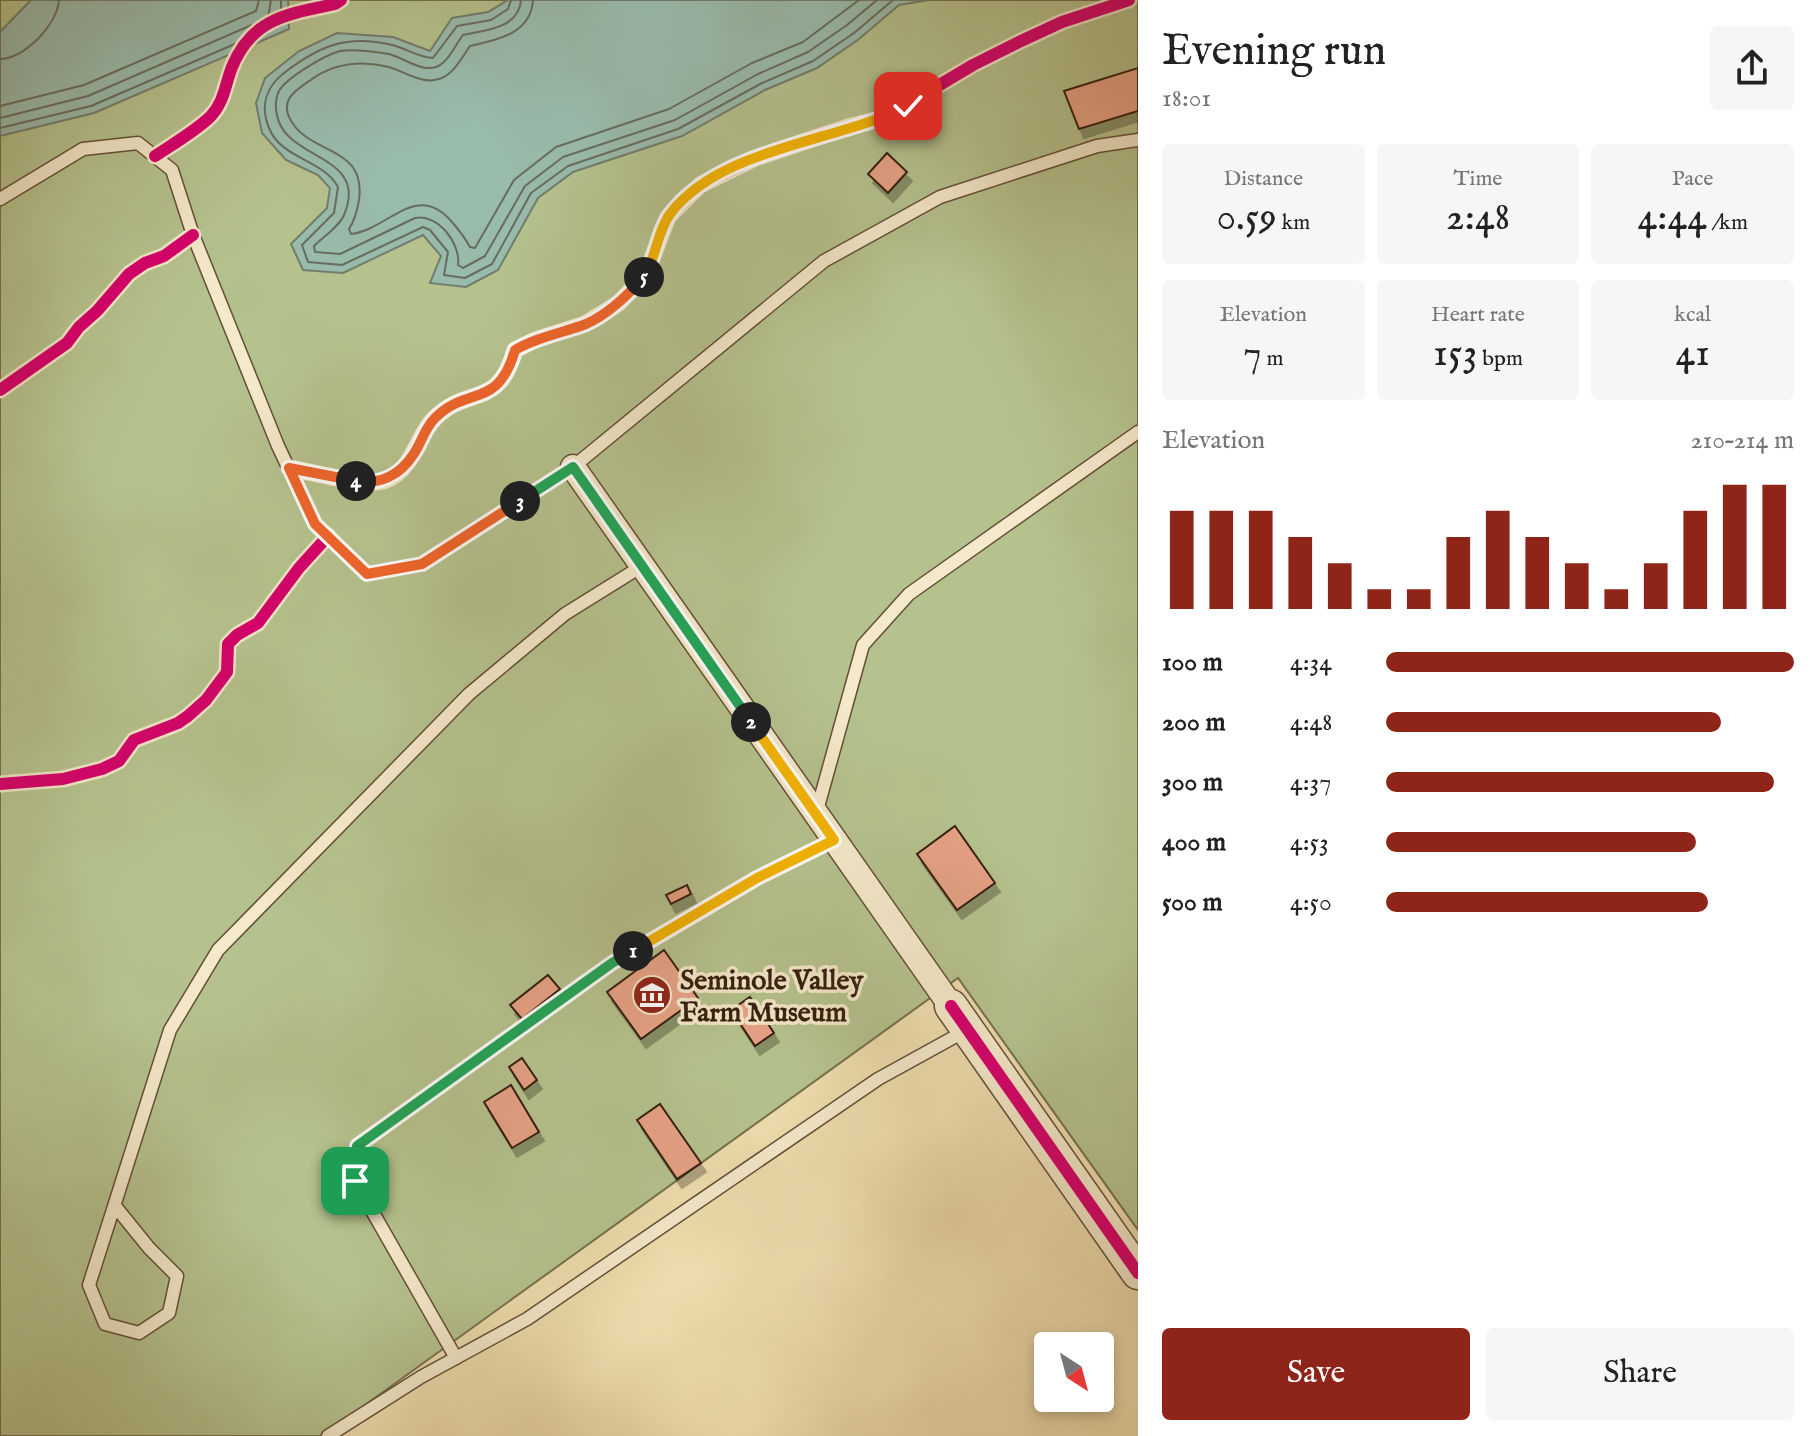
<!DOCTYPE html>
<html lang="en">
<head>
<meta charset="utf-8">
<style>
  :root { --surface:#fff; --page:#f6f6f6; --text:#222; --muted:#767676; --accent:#8f2418 }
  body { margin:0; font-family:"IM FELL English",serif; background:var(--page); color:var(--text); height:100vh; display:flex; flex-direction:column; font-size:30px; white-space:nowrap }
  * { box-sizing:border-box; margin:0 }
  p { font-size:26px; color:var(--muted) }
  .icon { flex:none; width:44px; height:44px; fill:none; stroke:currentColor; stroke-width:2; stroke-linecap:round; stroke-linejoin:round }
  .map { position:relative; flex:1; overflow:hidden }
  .details { display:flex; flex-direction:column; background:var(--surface); width:680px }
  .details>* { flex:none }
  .needle { width:52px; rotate:144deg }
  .controls { position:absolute; left:1034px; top:1332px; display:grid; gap:16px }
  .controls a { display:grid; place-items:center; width:80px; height:80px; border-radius:8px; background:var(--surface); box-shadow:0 4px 12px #0003; font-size:40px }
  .pin { position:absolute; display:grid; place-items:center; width:68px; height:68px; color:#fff; margin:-34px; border-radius:16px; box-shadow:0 4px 12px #0006 }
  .km { position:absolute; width:40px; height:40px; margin:-20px; border-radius:50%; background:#222; color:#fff; font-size:22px; line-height:40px; text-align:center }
  .round { display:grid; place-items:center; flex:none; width:84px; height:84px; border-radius:8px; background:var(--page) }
  .headline { display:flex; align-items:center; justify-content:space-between; height:136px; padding:0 24px }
  h1 { font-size:44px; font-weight:600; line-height:60px }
  .stats { display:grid; grid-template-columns:repeat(3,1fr); gap:12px; height:136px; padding:8px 24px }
  .stats div { display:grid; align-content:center; border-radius:8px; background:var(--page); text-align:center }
  .stats b { font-size:40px; font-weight:600 }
  .stats small { font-size:22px; font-weight:400 }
  .stats p { font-size:22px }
  .chart { height:224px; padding:16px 24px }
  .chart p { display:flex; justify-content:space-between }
  .chart svg { width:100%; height:144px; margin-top:8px; stroke:var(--accent); stroke-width:6 }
  .cta { display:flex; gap:16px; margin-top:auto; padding:16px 24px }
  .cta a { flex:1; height:92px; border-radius:8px; background:var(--accent); color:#fff; font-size:32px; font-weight:600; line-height:92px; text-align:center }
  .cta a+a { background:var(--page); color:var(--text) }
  ul { padding:0 24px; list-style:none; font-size:26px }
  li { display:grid; grid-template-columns:128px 96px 1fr; align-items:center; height:60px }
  li i { height:20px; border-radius:10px; background:var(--accent) }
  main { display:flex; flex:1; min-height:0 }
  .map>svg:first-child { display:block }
</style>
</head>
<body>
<main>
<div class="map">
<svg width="1138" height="1436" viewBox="0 0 1138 1436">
  <defs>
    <filter id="shadow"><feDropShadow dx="5" dy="9" stdDeviation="0" flood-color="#0004"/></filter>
  </defs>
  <rect width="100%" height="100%" fill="#eeddae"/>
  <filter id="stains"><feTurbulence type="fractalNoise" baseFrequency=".0025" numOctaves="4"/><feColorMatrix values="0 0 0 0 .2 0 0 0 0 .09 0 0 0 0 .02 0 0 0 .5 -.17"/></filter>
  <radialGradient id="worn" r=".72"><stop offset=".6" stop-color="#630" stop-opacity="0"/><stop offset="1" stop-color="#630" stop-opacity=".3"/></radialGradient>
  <path fill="#b5c28d" stroke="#75704e" stroke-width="2" d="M0,0H1138V1230L958,978L322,1436H0Z"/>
  <g fill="#99bbac" stroke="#717d6d" stroke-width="2">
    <path d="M31,0H288L289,29L94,113L0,136V32Z"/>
    <path d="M508,0H929L899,5L859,39L817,68L765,90L682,136L573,172L538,198L498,270L466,287L430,283L441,256L423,235L343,273L303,270L291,244L327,208L330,188L318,175L286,160L262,133L256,103L265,78L299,51L337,33L393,37L430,51L452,18L488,12Z"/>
  </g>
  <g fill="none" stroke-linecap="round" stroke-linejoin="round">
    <g stroke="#676d5e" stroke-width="2">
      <path d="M511,0L508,9L491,20L457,26L433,58C419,58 406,48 392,45C347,34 319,46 284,73C266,87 260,106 269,128C281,159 323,159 338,187L334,213L302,245L308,262L342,265L423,227L430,230L448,252L444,275L465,278L492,264L531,193L568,166L678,129L762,83L813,61L854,33L893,0"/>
      <path d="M521,0C519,29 484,30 463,35C455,45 448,63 436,67C421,72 404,58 389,54C377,52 353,49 340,51C325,55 286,78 279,91C275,99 275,106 277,115C285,161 370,154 344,215C339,227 323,237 314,246L315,252L340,254L415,218C438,213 461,244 458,265L463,268L485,256L525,186L563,157L675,120L758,74L808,52L847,25L877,0"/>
      <path d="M533,0C531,34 497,40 470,46C462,57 455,72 442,78C423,86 406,72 389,67C363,60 334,63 312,79C305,84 293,91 289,99C282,112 294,128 305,136C331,155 365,156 359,200C357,212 355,220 349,229L351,234C388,230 416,180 452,222C459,230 465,238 470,247L475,248L514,180L556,147L669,109L752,63L803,42L859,0"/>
      <path d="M0,59C25,58 57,25 59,0"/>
      <path d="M0,106L84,85L256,11L259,0"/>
      <path d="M0,118L88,96L268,18L271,0"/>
      <path d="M0,128L91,106L279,25L281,22V0"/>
    </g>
  </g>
  <g fill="#e7a286" stroke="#351f0f" stroke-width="2" filter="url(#shadow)">
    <path d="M1138,68V111L1079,129L1064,91Z"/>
    <path d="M887,153L907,172L888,193L868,174Z"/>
    <path d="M955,826L995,883L957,910L917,854Z"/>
    <path d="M687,885L691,894L671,904L666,895Z"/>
    <path d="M664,950L698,998L641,1039L607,992Z"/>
    <path d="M548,975L560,989L522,1019L510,1005Z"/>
    <path d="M750,997L774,1033L755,1046L731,1010Z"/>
    <path d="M522,1058L537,1080L524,1090L509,1067Z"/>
    <path d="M511,1085L539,1132L512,1148L484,1102Z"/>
    <path d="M660,1104L701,1163L677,1179L637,1120Z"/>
  </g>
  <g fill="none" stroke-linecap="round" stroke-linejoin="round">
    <defs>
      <g id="service">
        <path d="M0,199L83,149L138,143L172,170L193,235L278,446L315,524L367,574L422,564L573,467L824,261L940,197L1097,146L1138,140"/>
        <path d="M816,814L863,645L909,594L1138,432"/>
        <path d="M115,1206L149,1248L177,1276L169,1313L139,1333L105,1324L89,1285L170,1030L218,950L469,694L565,614L642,566"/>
        <path d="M456,1358L355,1181L357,1146L612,963L757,878L834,840"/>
        <path d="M328,1436L421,1377L527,1319L878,1079L967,1030"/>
      </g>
      <path id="minor" d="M573,467L951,1006"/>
      <path id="tertiary" d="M951,1006L1138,1273"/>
    </defs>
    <use href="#service" stroke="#634e37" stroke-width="15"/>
    <use href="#minor" stroke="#634e37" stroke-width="27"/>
    <use href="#tertiary" stroke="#634e37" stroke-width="35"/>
    <use href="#service" stroke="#f4e9ca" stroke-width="12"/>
    <use href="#minor" stroke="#f4e9ca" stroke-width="24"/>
    <use href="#tertiary" stroke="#f4e9ca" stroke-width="32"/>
    <defs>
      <g id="cycleway">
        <path d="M155,156C173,144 194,132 210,117C224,103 225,85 232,67C252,18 288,14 335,4L341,0"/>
        <path d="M0,390L67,343L79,327L97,311L129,274L145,263L164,256L193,235"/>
        <path d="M289,468C314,472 363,488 386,480C414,469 416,436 435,418C468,385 498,410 515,350L535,340L585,324L619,303L646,274L668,217L700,185L755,158L848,127L884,118L973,65L1021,41L1062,22L1129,0"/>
        <path d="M0,784L63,779L102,769L119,761L134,740L178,723L188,716L206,700L227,672L228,644L237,635L258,623L299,568L328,536"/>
        <path d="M951,1006L1138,1273"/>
      </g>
    </defs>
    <use href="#cycleway" stroke="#f4e9ca" stroke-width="17"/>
    <use href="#cycleway" stroke="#d6006c" stroke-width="12"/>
  </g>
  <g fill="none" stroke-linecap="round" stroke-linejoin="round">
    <defs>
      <path id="split-1" d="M355,1181L357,1146L612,963L633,951"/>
      <path id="split-2" d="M633,951L757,878L834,840L751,722"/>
      <path id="split-3" d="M520,501L573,467L751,722"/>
      <path id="split-4" d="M356,481L289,468L315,524L367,574L422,564L520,501"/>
      <path id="split-5" d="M356,481C380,485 400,475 413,455C422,442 424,429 435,418C468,385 498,410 515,350C537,337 562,333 586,324C609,314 628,295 644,277"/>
      <path id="split-6" d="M644,277C656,258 657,232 670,214C721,147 837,142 908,106"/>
    </defs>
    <use href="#split-1" stroke="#fff" stroke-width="16"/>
    <use href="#split-2" stroke="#fff" stroke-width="16"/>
    <use href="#split-3" stroke="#fff" stroke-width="16"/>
    <use href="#split-4" stroke="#fff" stroke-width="16"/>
    <use href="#split-5" stroke="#fff" stroke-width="16"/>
    <use href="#split-6" stroke="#fff" stroke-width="16"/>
    <use href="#split-1" stroke="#22a559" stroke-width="10"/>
    <use href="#split-2" stroke="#f5b400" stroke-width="10"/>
    <use href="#split-3" stroke="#22a559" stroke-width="10"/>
    <use href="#split-4" stroke="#f0652b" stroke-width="10"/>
    <use href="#split-5" stroke="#f0652b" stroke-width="10"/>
    <use href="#split-6" stroke="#f5b400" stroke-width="10"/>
  </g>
  <defs>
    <symbol id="museum-disc" viewBox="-11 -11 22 22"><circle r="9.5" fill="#8f2418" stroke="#f4e9ca"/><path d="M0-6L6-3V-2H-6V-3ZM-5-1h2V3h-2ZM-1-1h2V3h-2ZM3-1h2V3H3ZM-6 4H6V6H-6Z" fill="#fff"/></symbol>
  </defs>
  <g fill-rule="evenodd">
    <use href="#museum-disc" x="630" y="973" width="44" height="44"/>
  </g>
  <g text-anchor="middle" stroke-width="7" stroke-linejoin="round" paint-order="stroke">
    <g font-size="28" font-weight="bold" fill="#351f0f" stroke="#f4e9ca" text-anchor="start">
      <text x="680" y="989">Seminole Valley<tspan x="680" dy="32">Farm Museum</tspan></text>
    </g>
  </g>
  <rect width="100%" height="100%" filter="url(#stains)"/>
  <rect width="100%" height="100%" fill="url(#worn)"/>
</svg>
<div class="controls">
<a><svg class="needle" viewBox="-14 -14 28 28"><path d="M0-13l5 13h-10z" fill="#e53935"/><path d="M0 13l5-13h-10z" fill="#767676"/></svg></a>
</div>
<div class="pin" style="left:355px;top:1181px;background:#1e9e55"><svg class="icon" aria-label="arrive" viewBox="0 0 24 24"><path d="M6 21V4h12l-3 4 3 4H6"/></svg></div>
<div class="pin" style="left:908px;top:106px;background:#d93025"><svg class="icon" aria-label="check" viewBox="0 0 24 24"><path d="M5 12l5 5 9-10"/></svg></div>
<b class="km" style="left:633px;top:951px">1</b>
<b class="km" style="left:751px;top:722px">2</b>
<b class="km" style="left:520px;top:501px">3</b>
<b class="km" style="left:356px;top:481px">4</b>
<b class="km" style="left:644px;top:277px">5</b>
</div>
<section class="details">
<div class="headline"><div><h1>Evening run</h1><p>18:01</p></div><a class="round"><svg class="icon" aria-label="share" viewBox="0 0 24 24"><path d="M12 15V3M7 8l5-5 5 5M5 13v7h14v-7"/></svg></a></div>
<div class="stats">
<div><p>Distance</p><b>0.59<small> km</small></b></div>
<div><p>Time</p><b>2:48</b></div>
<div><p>Pace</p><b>4:44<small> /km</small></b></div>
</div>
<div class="stats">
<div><p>Elevation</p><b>7<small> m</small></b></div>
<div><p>Heart rate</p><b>153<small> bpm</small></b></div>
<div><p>kcal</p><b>41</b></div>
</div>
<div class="chart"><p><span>Elevation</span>210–214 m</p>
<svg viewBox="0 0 160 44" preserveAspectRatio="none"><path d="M5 44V14M15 44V14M25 44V14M35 44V22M45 44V30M55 44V38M65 44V38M75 44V22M85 44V14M95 44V22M105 44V30M115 44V38M125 44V30M135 44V14M145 44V6M155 44V6"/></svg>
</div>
<ul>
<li><b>100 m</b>4:34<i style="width:100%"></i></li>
<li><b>200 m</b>4:48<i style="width:82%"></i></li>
<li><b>300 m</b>4:37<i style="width:95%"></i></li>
<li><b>400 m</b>4:53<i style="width:76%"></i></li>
<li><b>500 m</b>4:50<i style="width:79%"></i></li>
</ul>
<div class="cta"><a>Save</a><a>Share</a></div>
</section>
</main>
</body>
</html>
